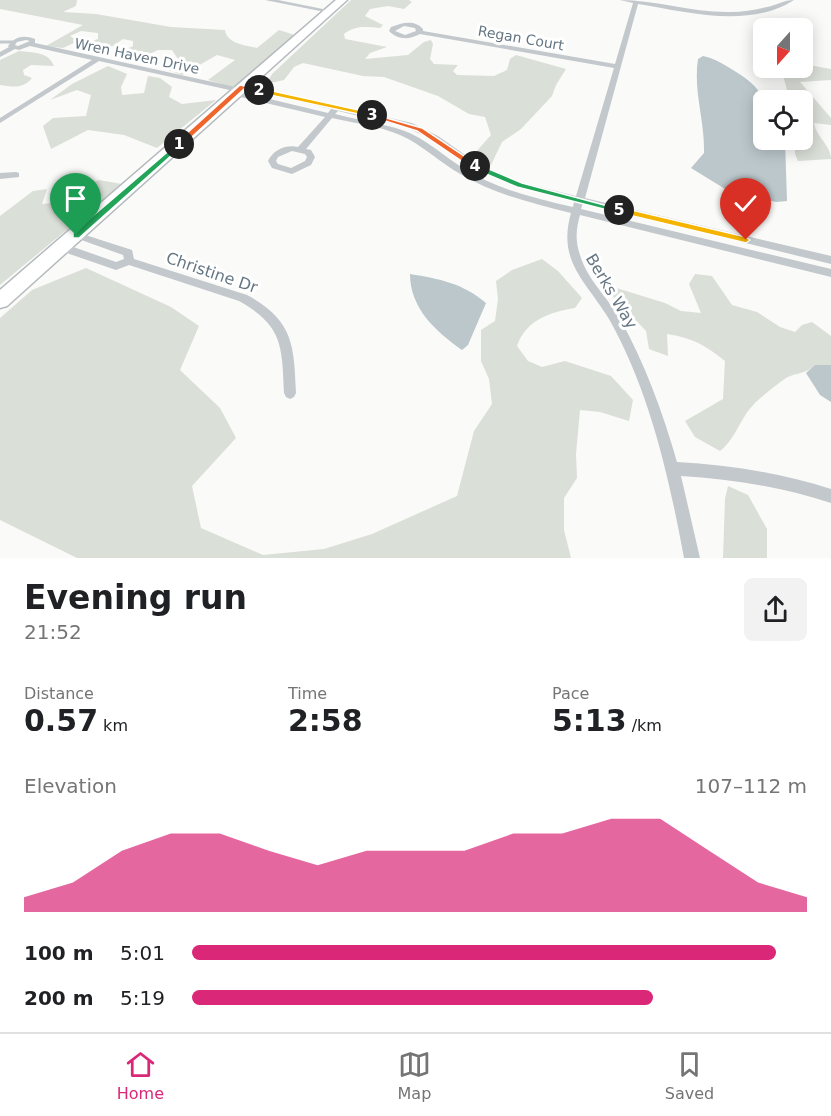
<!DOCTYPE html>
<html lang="en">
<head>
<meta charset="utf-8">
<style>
  :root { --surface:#fff; --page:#f2f2f2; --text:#202124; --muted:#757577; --line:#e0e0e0; --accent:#db2777 }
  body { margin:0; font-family:"DejaVu Sans",sans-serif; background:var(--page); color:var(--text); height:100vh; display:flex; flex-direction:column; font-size:22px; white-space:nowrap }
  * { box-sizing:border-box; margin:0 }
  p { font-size:20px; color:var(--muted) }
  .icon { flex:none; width:33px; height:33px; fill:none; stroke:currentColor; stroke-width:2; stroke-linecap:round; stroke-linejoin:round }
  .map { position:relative; height:558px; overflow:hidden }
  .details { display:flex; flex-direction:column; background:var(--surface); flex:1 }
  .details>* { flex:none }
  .needle { width:39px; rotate:201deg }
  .controls { position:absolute; left:753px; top:18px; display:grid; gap:12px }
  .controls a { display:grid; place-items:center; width:60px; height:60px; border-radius:9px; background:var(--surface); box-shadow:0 3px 15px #0003; font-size:30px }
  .pin { position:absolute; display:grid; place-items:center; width:51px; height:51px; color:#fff; margin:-62px -26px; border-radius:50% 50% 50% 0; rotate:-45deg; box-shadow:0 0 6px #0007 }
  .pin .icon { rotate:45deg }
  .km { position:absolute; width:30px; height:30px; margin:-15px; border-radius:50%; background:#222; color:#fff; font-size:16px; line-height:30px; text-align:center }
  .round { display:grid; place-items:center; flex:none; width:63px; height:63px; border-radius:9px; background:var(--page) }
  .headline { display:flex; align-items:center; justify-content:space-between; height:102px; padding:0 24px }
  h1 { font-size:33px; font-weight:700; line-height:45px }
  .stats { display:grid; grid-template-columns:repeat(3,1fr); gap:9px; height:102px; padding:6px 24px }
  .stats div { display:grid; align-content:center }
  .stats b { font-size:30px; font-weight:700 }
  .stats small { font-size:16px; font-weight:400 }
  .stats p { font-size:16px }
  .chart { height:168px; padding:12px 24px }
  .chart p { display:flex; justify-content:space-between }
  .chart svg { width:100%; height:108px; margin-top:6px; fill:var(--accent); opacity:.7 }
  ul { padding:0 24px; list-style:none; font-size:20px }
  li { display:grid; grid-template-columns:96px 72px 1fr; align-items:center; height:45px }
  li i { height:15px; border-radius:8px; background:var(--accent) }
  .tabs { display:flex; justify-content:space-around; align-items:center; height:84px; border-top:2px solid var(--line); background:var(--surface); font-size:16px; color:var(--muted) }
  .tabs a { display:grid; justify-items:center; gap:3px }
  .tabs .active { color:var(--accent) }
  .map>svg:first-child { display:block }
</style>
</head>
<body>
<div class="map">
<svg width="831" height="558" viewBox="0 0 831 558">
  <rect width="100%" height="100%" fill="#fafaf8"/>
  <g fill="#dadfd7">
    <path d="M0,0H77L76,6L63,12L96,14L171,27L225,30C227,44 245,45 257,48L279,30L301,37L239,90L208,80L235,60L217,55L182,75L163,68L178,59L172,50H158L135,61L121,58L120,52L133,46V41L123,39L101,54L84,51L83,45L98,39V33L81,31L70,36L78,41L63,48L46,46L83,25L0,9Z"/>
    <path d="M351,0H409L412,2L404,9L388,6L370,9L365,16L383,25L380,28C365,27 356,25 344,34L345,39L387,47L370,53L365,59L408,55L424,42L431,40L433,44L430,59L434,64L458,65L453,71L457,75L494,76L507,70L510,59L516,55L566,69L556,85L552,96L521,129L502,142L491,165L475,153L491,135L485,117L469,114L438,96L384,77L363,76L303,63L294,67L284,80L266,84L272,74Z"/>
    <path d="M19,51C33,53 48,51 54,66L31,65L23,70L24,75L32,78C23,89 13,87 0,85V60Z"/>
    <path d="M803,64L831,69V80L800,82L831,118V125L814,123C816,137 831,145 831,159L798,161L795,154V140H802V100H784L788,94L783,75L784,68H802Z"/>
    <path d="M108,66L127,74L121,87L122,95L144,93L148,76L160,78L172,87L169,97L182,104L216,100L157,148L124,135L88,130L51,149L43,126L53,118L86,116L91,95L77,90L50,100L72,84Z"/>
    <path d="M99,180L122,184L0,285V216L33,191L47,189L42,204L64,202L84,185Z"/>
    <path d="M542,259L558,271L582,298L575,308C550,312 526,320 517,346L528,361L542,367L565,361L611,376L633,400L629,421L600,412L580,410L576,454L577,478L564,498V530L571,558H77L0,520V318L32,290L86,268L171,307L199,326L180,370L220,408L236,438L192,486L201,528L263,555L324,549L372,534L457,496L474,431L492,404L489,379L481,361V330L495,321L498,299L496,281L512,270Z"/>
    <path d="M695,274L712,276L732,305L757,312L780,327L795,332L802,325L812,322L831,336V365H815C804,375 797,372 786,378C776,385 765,394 756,402C740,417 736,439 720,451L695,437L685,421L723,399L725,361C707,346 691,337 667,334L668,356L649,349L646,331L606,289L610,286L665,303L681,311L701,313L689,284Z"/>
    <path d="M728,486L748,495L767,529V558H723L725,499Z"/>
  </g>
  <g fill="#bbc7cb">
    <path d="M703,56C714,58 723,64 733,70C769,92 764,100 764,140H785L787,201L776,202L730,192L691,168L704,153C705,121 693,91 698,59Z"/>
    <path d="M410,274C440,279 462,283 486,303L468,345L462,350C435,331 410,308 410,274Z"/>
    <path d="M815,365H831V402L820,395L806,373Z"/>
  </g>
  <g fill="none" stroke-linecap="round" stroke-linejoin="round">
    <defs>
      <path id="primary" d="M336,0H347L7,306L0,308V290Z"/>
    </defs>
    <use href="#primary" stroke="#b5babe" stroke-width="3"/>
    <path stroke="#c3c8cc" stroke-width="3" d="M0,42H13"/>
    <g fill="#c3c8cc" fill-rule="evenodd">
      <path d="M265,0H278L333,11L330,13Z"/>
      <path d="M620,0C657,0 693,13 731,12C743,12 755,10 767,7C777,5 784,0 794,0C749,29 687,12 638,4L585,198L831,256V264L583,203L581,209L831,269V277L580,215C576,229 575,241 580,255C587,279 607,297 619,317C645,363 663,413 677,462C730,465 781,473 831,489V503C782,487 732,479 681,476L700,558H684C669,477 650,392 609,319C586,281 557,262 571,213C533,203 496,195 462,175C440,163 423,145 400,135C380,126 353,123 332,118L306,149L311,150L315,157L311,165L292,174L272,168L268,161C273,150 286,144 298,147L325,117L232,95L231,93L234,91L99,61L0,123V118L92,60L30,46L19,50L15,49L0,57V52L9,47L8,46C15,36 24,35 35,39V43L240,88V85H243L412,123L438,136L478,164L523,183L576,196L614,68L420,34C409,40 398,40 389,31L391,27C402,23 414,19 423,29V31L615,64L633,3ZM404,26L415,28L416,31L405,35L395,31ZM26,40L30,41L18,46L15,45L17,42ZM242,89H243L331,109L328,113L240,92ZM338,111L406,127L432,140L472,168L517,187L574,201L573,207C535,198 498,190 465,169C444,157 426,138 402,130C381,123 357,120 335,114ZM292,151L305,154L307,157L305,161L291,168L278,164L276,161L278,157Z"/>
      <path d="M16,172L19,173V177L0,179V173Z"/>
      <path d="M76,232L132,250L134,259L247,295C293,320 294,344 296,393L294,397L290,399L286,397L284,393C282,346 283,326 239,301L129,265L116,270L58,250L57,247L62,243L116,262L124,259L123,255L73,237L71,235L73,233Z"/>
    </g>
    <use href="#primary" fill="#fff" fill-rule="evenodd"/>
  </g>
  <path fill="#22a559" stroke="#fff" stroke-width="1.5" d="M179,142L183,144L182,146L79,238H73V233Z"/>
  <path fill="#f0652b" stroke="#fff" stroke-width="1.5" d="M240,85L262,90L259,92L244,89L182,146H176V143Z"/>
  <path fill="#f5b400" stroke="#fff" stroke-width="1.5" d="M259,88L372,113L375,115L372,117L256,92Z"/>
  <path fill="#f0652b" stroke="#fff" stroke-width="1.5" d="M369,113L422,128L479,166L472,168L417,131L369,116Z"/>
  <path fill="#22a559" stroke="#fff" stroke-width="1.5" d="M472,164H477L522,183L623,210L619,213L517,187L472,168Z"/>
  <path fill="#f5b400" stroke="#fff" stroke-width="1.5" d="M619,207L746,237L750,240L746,243L616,212V208Z"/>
  <g text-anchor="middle" stroke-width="6" stroke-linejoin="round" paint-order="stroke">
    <g font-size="14" fill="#657683" stroke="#fff">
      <text transform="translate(521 38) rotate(10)" y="5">Regan Court</text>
      <text transform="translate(137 56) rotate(12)" y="5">Wren Haven Drive</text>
    </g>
    <g font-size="16" fill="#657683" stroke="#fff">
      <text transform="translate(212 272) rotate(19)" y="6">Christine Dr</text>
      <text transform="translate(612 291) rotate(59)" y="6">Berks Way</text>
    </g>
  </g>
</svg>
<div class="controls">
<a><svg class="needle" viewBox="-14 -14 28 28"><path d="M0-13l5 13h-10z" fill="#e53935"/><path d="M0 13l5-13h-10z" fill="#757577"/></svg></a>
<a><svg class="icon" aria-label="locate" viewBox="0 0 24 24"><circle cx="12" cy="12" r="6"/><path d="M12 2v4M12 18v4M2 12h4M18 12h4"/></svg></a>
</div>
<div class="pin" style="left:76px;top:235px;background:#1e9e55"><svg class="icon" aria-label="arrive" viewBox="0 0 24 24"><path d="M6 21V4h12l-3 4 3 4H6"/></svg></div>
<div class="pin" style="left:746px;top:240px;background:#d93025"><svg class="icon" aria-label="check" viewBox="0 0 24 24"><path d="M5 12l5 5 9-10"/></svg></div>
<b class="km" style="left:179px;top:144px">1</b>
<b class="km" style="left:259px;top:90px">2</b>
<b class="km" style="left:372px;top:115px">3</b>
<b class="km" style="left:475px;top:166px">4</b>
<b class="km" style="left:619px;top:210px">5</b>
</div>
<section class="details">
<div class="headline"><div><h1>Evening run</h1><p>21:52</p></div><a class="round"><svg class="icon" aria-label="share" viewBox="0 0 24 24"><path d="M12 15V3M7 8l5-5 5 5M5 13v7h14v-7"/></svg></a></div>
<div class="stats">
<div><p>Distance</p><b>0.57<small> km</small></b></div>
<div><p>Time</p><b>2:58</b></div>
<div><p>Pace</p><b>5:13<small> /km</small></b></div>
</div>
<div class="chart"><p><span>Elevation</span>107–112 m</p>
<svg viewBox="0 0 160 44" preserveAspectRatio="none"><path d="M0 44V38L10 32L20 19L30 12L40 12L50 19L60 25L70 19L80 19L90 19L100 12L110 12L120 6L130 6L140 19L150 32L160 38V44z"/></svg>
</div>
<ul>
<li><b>100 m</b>5:01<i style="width:95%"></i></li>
<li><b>200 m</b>5:19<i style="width:75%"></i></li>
</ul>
</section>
<nav class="tabs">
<a class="active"><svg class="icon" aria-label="home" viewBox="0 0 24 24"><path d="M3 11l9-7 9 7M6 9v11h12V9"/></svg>Home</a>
<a><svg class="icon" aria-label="map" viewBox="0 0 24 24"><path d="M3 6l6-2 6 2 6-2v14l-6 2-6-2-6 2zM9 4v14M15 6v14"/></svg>Map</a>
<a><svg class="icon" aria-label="saved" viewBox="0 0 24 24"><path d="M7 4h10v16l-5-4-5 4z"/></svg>Saved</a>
</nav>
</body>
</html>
